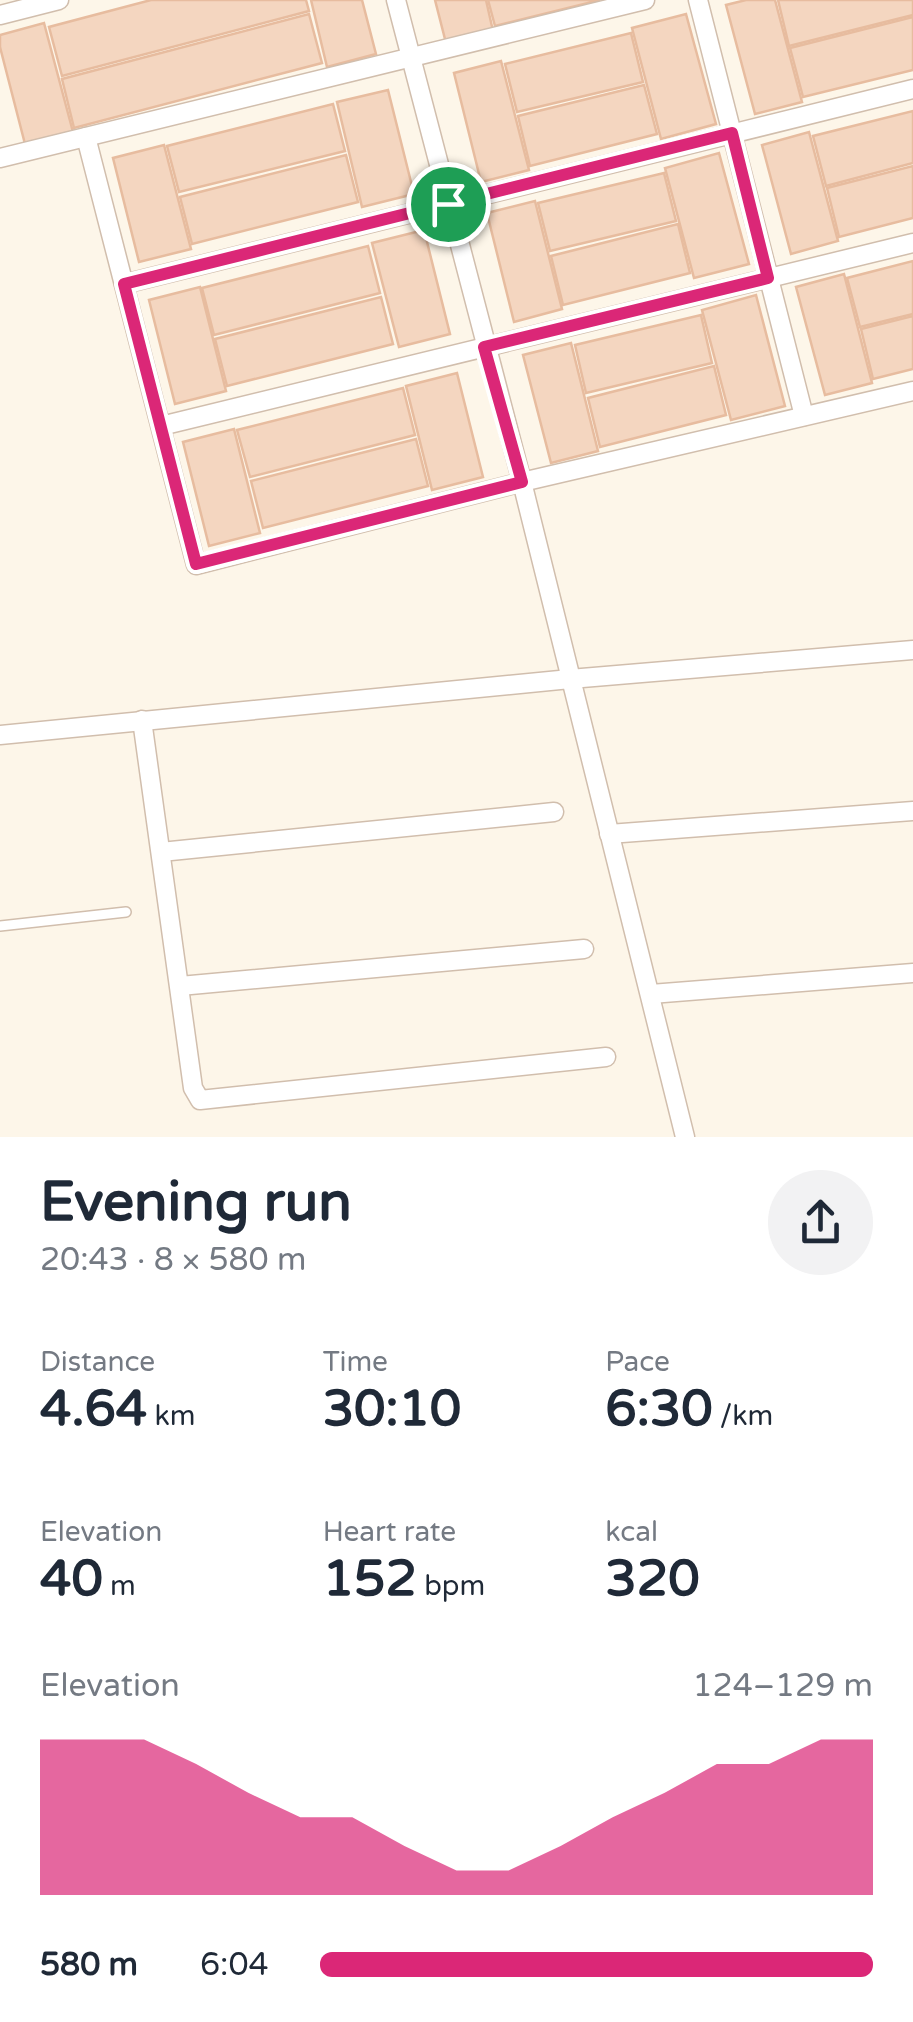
<!DOCTYPE html>
<html lang="en">
<head>
<meta charset="utf-8">
<style>
  :root { --surface:#fff; --page:#f2f2f3; --text:#1f2937; --muted:#747a83; --accent:#db2777 }
  body { margin:0; font-family:"Varela Round",sans-serif; background:var(--page); color:var(--text); height:100vh; display:flex; flex-direction:column; font-size:38px; white-space:nowrap }
  * { box-sizing:border-box; margin:0 }
  p { font-size:32px; color:var(--muted) }
  .icon { flex:none; width:55px; height:55px; fill:none; stroke:currentColor; stroke-width:2; stroke-linecap:round; stroke-linejoin:round }
  .map { position:relative; height:1137px; overflow:hidden }
  .drawer { display:flex; flex-direction:column; background:var(--surface); flex:1 }
  .drawer>* { flex:none }
  .pin { position:absolute; display:grid; place-items:center; width:85px; height:85px; color:#fff; margin:-42px; border:5px solid #fff; border-radius:50%; box-shadow:0 2px 10px #0007 }
  .round { display:grid; place-items:center; flex:none; width:105px; height:105px; border-radius:52px; background:var(--page) }
  .overview { display:flex; align-items:center; justify-content:space-between; height:170px; padding:0 40px }
  h1 { font-size:55px; font-weight:700; line-height:75px }
  .figures { display:grid; grid-template-columns:repeat(3,1fr); gap:15px; height:170px; padding:10px 40px }
  .figures div { display:grid; align-content:center }
  .figures b { font-size:50px; font-weight:700 }
  .figures small { font-size:28px; font-weight:400 }
  .figures p { font-size:28px }
  .chart { height:280px; padding:20px 40px }
  .chart p { display:flex; justify-content:space-between }
  .chart svg { width:100%; height:180px; margin-top:10px; fill:var(--accent); opacity:.7 }
  ul { padding:0 40px; list-style:none; font-size:32px }
  li { display:grid; grid-template-columns:160px 120px 1fr; align-items:center; height:75px }
  li i { height:25px; border-radius:12px; background:var(--accent) }
  .map>svg:first-child { display:block }
</style>
</head>
<body>
<div class="map">
<svg width="913" height="1137" viewBox="0 0 913 1137">
  <rect width="100%" height="100%" fill="#fdf6e9"/>
  <g fill="#f4d6c0" stroke="#e7bc9f" stroke-width="2.5">
    <path d="M151,0H306L309,11L62,76L49,27Z"/>
    <path d="M311,0H362L376,54L327,67Z"/>
    <path d="M435,0H486L493,31L446,43Z"/>
    <path d="M488,0H600L495,26Z"/>
    <path d="M746,0H775L802,102L755,114L726,5Z"/>
    <path d="M778,0H913V15L789,46Z"/>
    <path d="M309,14L322,63L74,128L62,79Z"/>
    <path d="M686,14L716,124L661,139L632,28Z"/>
    <path d="M913,17V70L803,97L790,48Z"/>
    <path d="M44,23L73,132L25,144L0,47V35Z"/>
    <path d="M631,33L643,82L517,112L505,64Z"/>
    <path d="M501,61L529,170L481,182L454,73Z"/>
    <path d="M644,85L657,134L530,166L518,116Z"/>
    <path d="M388,90L414,194L362,207L337,102Z"/>
    <path d="M333,104L345,151L179,192L167,146Z"/>
    <path d="M913,111V163L826,186L813,136Z"/>
    <path d="M809,132L838,241L791,254L762,145Z"/>
    <path d="M164,145L191,249L139,262L113,158Z"/>
    <path d="M719,153L749,264L694,278L665,168Z"/>
    <path d="M346,155L358,202L192,244L180,197Z"/>
    <path d="M913,166V218L839,237L827,188Z"/>
    <path d="M664,173L676,221L550,251L538,203Z"/>
    <path d="M535,201L562,309L514,322L487,213Z"/>
    <path d="M678,224L690,273L563,305L551,256Z"/>
    <path d="M424,230L450,334L399,347L372,243Z"/>
    <path d="M368,246L380,293L214,335L202,288Z"/>
    <path d="M913,261V314L860,327L847,278Z"/>
    <path d="M844,274L872,383L825,395L796,287Z"/>
    <path d="M200,287L226,391L175,404L149,300Z"/>
    <path d="M756,295L785,406L731,420L702,310Z"/>
    <path d="M381,297L393,344L227,386L215,339Z"/>
    <path d="M701,315L712,363L586,393L575,345Z"/>
    <path d="M913,316V369L873,379L861,329Z"/>
    <path d="M571,343L598,451L551,463L523,355Z"/>
    <path d="M714,366L726,415L600,447L588,398Z"/>
    <path d="M457,373L483,477L432,490L406,386Z"/>
    <path d="M403,388L415,435L250,477L237,430Z"/>
    <path d="M234,429L260,533L209,546L183,442Z"/>
    <path d="M416,439L428,486L263,528L251,481Z"/>
  </g>
  <g fill="none" stroke-linecap="round" stroke-linejoin="round">
    <defs>
      <path id="lane" d="M0,926L126,912"/>
      <g id="street">
        <path d="M396,0L522,482L685,1137"/>
        <path d="M698,0L804,416"/>
        <path d="M0,15L59,0"/>
        <path d="M86,137L196,565L522,482L913,391"/>
        <path d="M0,158L645,0"/>
        <path d="M124,284L913,89"/>
        <path d="M161,426L913,243"/>
        <path d="M142,720L193,1088L200,1100L606,1057"/>
        <path d="M0,735L570,679L913,650"/>
        <path d="M609,834L913,811"/>
        <path d="M161,852L554,812"/>
        <path d="M180,986L584,949"/>
        <path d="M651,994L913,973"/>
      </g>
    </defs>
    <use href="#lane" stroke="#d1bead" stroke-width="12"/>
    <use href="#street" stroke="#d1bead" stroke-width="21"/>
    <use href="#lane" stroke="#fff" stroke-width="9"/>
    <use href="#street" stroke="#fff" stroke-width="18"/>
  </g>
  <g fill="none" stroke-linecap="round" stroke-linejoin="round">
    <defs>
      <path id="route" d="M732,133L768,278L484,347L522,482L196,564L124,284Z"/>
    </defs>
    <use href="#route" stroke="#fff" stroke-width="20"/>
    <use href="#route" stroke="#db2777" stroke-width="12"/>
  </g>
</svg>
<div class="pin" style="left:448px;top:204px;background:#1e9e55"><svg class="icon" aria-label="arrive" viewBox="0 0 24 24"><path d="M6 21V4h12l-3 4 3 4H6"/></svg></div>
</div>
<section class="drawer">
<div class="overview"><div><h1>Evening run</h1><p>20:43 · 8 × 580 m</p></div><a class="round"><svg class="icon" aria-label="share" viewBox="0 0 24 24"><path d="M12 15V3M7 8l5-5 5 5M5 13v7h14v-7"/></svg></a></div>
<div class="figures">
<div><p>Distance</p><b>4.64<small> km</small></b></div>
<div><p>Time</p><b>30:10</b></div>
<div><p>Pace</p><b>6:30<small> /km</small></b></div>
</div>
<div class="figures">
<div><p>Elevation</p><b>40<small> m</small></b></div>
<div><p>Heart rate</p><b>152<small> bpm</small></b></div>
<div><p>kcal</p><b>320</b></div>
</div>
<div class="chart"><p><span>Elevation</span>124–129 m</p>
<svg viewBox="0 0 160 44" preserveAspectRatio="none"><path d="M0 44V6L10 6L20 6L30 12L40 19L50 25L60 25L70 32L80 38L90 38L100 32L110 25L120 19L130 12L140 12L150 6L160 6V44z"/></svg>
</div>
<ul>
<li><b>580 m</b>6:04<i style="width:100%"></i></li>
</ul>
</section>
</body>
</html>
